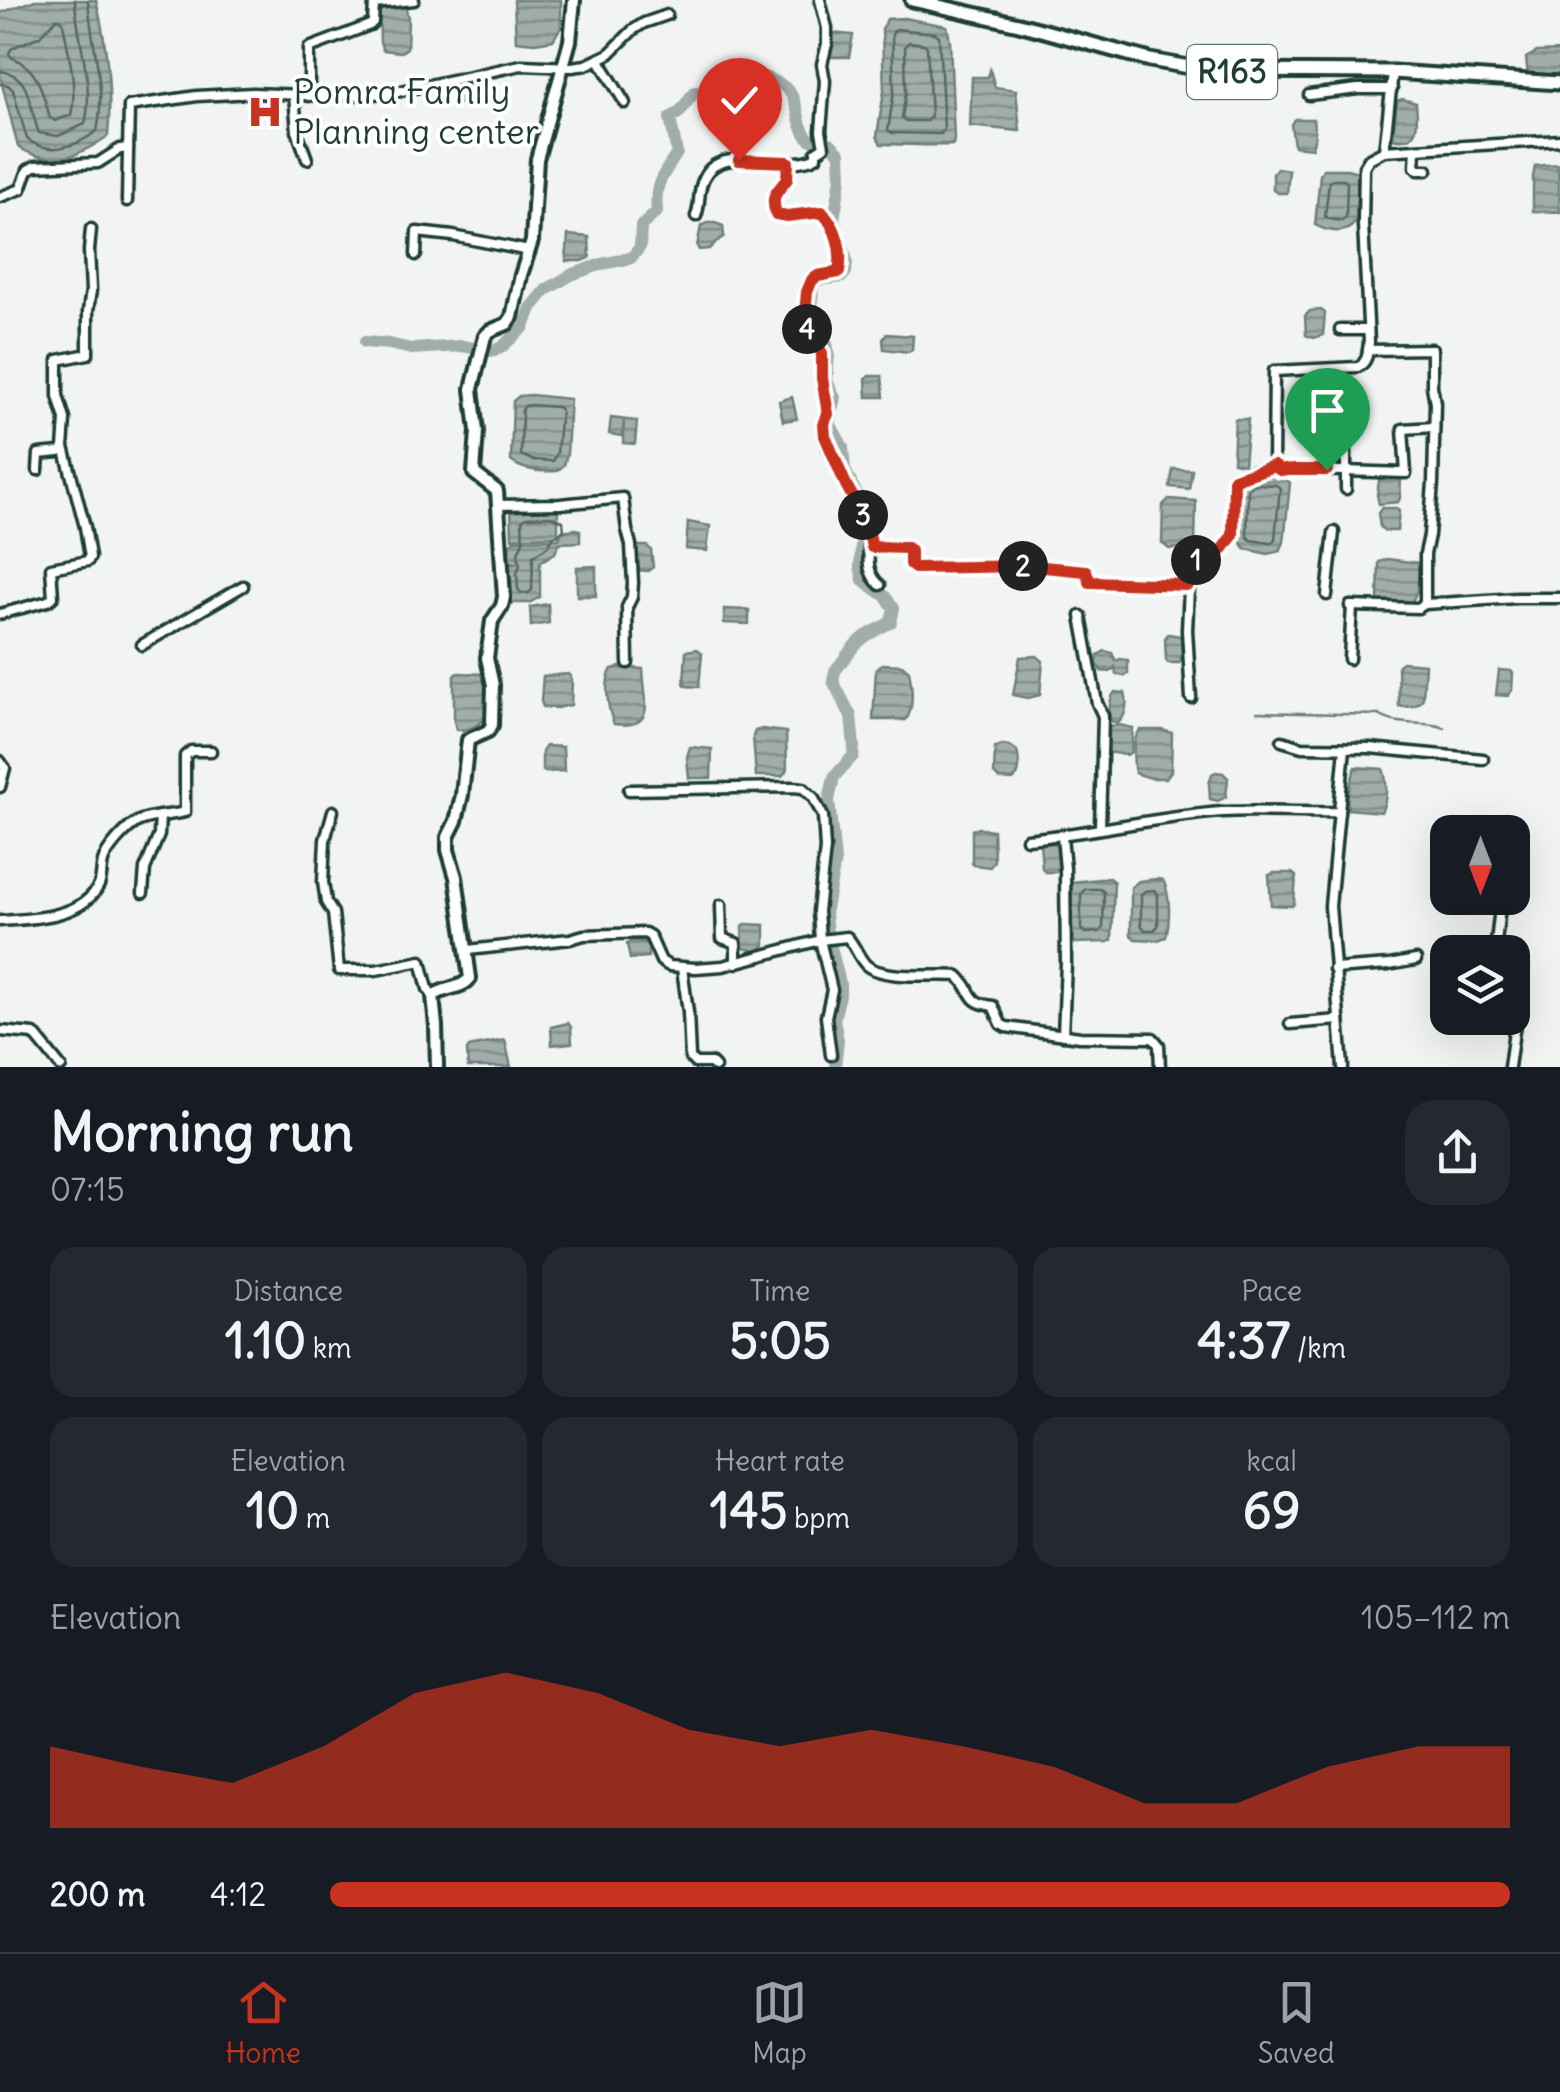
<!DOCTYPE html>
<html lang="en">
<head>
<meta charset="utf-8">
<style>
  :root { --surface:#171b24; --page:#242831; --text:#f1f3f6; --muted:#9ea1a6; --line:#363941; --accent:#c8321e }
  body { margin:0; font-family:Delius,sans-serif; background:var(--page); color:var(--text); height:100vh; display:flex; flex-direction:column; font-size:38px; white-space:nowrap }
  * { box-sizing:border-box; margin:0 }
  p { font-size:32px; color:var(--muted) }
  .icon { flex:none; width:55px; height:55px; fill:none; stroke:currentColor; stroke-width:2; stroke-linecap:round; stroke-linejoin:round }
  .map { position:relative; height:1067px; overflow:hidden }
  .sheet { display:flex; flex-direction:column; background:var(--surface); flex:1 }
  .sheet>* { flex:none }
  .needle { width:65px; rotate:180deg }
  .buttons { position:absolute; left:1430px; top:815px; display:grid; gap:20px }
  .buttons a { display:grid; place-items:center; width:100px; height:100px; border-radius:20px; background:var(--surface); box-shadow:0 10px 40px #0002; font-size:50px }
  .pin { position:absolute; display:grid; place-items:center; width:85px; height:85px; color:#fff; margin:-102px -42px; border-radius:50% 50% 50% 0; rotate:-45deg; box-shadow:0 0 10px #0007 }
  .pin .icon { rotate:45deg }
  .km { position:absolute; width:50px; height:50px; margin:-25px; border-radius:50%; background:#222; color:#fff; font-size:28px; line-height:50px; text-align:center }
  .round { display:grid; place-items:center; flex:none; width:105px; height:105px; border-radius:30px; background:var(--page) }
  .headline { display:flex; align-items:center; justify-content:space-between; height:170px; padding:0 50px }
  h1 { font-size:55px; font-weight:800; line-height:75px }
  .stats { display:grid; grid-template-columns:repeat(3,1fr); gap:15px; height:170px; padding:10px 50px }
  .stats div { display:grid; align-content:center; border-radius:25px; background:var(--page); text-align:center }
  .stats b { font-size:50px; font-weight:800 }
  .stats small { font-size:28px; font-weight:400 }
  .stats p { font-size:28px }
  .chart { height:280px; padding:20px 50px }
  .chart p { display:flex; justify-content:space-between }
  .chart svg { width:100%; height:180px; margin-top:10px; fill:var(--accent); opacity:.7 }
  ul { padding:0 50px; list-style:none; font-size:32px }
  li { display:grid; grid-template-columns:160px 120px 1fr; align-items:center; height:75px }
  li i { height:25px; border-radius:12px; background:var(--accent) }
  .menu { display:flex; justify-content:space-around; align-items:center; height:140px; border-top:2px solid var(--line); background:var(--surface); font-size:28px; color:var(--muted) }
  .menu a { display:grid; justify-items:center; gap:5px }
  .menu .current { color:var(--accent) }
  .map>svg:first-child { display:block }
</style>
</head>
<body>
<div class="map">
<svg width="1560" height="1067" viewBox="0 0 1560 1067">
  <defs>
    <pattern id="water-rules" width="6" height="5" patternUnits="userSpaceOnUse" patternTransform="scale(2.5)"><rect width="6" height="5" fill="#a1adaa"/><path d="M0 2.5h6" fill="none" stroke="#838e8b"/></pattern>
  </defs>
  <rect width="100%" height="100%" fill="#f2f3f3"/>
  <filter id="ink" filterUnits="userSpaceOnUse"><feTurbulence type="fractalNoise" baseFrequency=".01" numOctaves="2"/><feDisplacementMap in="SourceGraphic" scale="20" xChannelSelector="R" yChannelSelector="G"/><feConvolveMatrix kernelMatrix="1 2 1 2 8 2 1 2 1" color-interpolation-filters="sRGB"/></filter>
  <g filter="url(#ink)">
    <g fill="url(#water-rules)" stroke="#6d807b" stroke-width="2.5">
      <path d="M35,0H96C107,45 112,90 108,136C76,158 53,168 18,147L0,76V13Z"/>
      <path d="M514,0H561V27L553,40L535,43L516,41Z"/>
      <path d="M405,4L408,18L407,48L401,52L383,50L380,42L379,8L382,5Z"/>
      <path d="M904,18L947,26L950,41L954,139L953,145C929,146 904,144 881,144L877,136L884,91L882,29L887,19Z"/>
      <path d="M831,33L853,35L849,57H828Z"/>
      <path d="M1560,51V76H1528L1526,58L1537,52Z"/>
      <path d="M990,70L995,87L1016,90L1020,131L970,126L972,77H988Z"/>
      <path d="M473,80L476,100C469,105 460,106 454,101L453,84Z"/>
      <path d="M1402,99L1416,103C1418,123 1420,145 1393,138L1397,101Z"/>
      <path d="M1295,119H1313L1315,135L1312,148L1294,146L1291,124Z"/>
      <path d="M1558,164L1560,212L1533,211V177L1535,166Z"/>
      <path d="M1277,168L1289,170L1287,193H1278L1273,190V174Z"/>
      <path d="M1323,169H1347L1358,172L1356,220C1349,236 1328,232 1315,225L1320,175Z"/>
      <path d="M715,223L723,226L724,236L709,249L699,250L697,246L701,226L707,223Z"/>
      <path d="M568,235L589,237L590,258L582,261H566Z"/>
      <path d="M1310,311L1321,310L1325,313L1323,335L1314,338L1306,335L1305,316Z"/>
      <path d="M886,334L913,336L912,350L908,352L884,349L883,339Z"/>
      <path d="M869,376H882L884,397H867L866,379Z"/>
      <path d="M531,395L570,399L567,454L564,465L557,471C541,472 523,471 511,461L513,401L519,396Z"/>
      <path d="M792,397L797,419L783,421L779,401Z"/>
      <path d="M611,418L637,421L635,444L623,443L624,421L622,436L609,434Z"/>
      <path d="M1235,419H1248L1244,464L1233,462Z"/>
      <path d="M1173,469L1192,470L1189,489L1170,487Z"/>
      <path d="M1255,474C1268,474 1282,472 1290,483L1284,542L1280,551L1268,554L1246,549C1230,536 1237,502 1238,483L1240,478Z"/>
      <path d="M1380,474H1396L1401,478L1400,498L1398,502L1379,504L1377,495Z"/>
      <path d="M1169,499L1196,501L1195,547L1169,549L1162,543L1163,505Z"/>
      <path d="M553,506L558,509V536L512,538L511,507Z"/>
      <path d="M1382,508H1396L1399,511L1397,531H1385L1380,527L1378,513Z"/>
      <path d="M688,522L710,526L707,551L686,549Z"/>
      <path d="M576,529L580,530V542L559,543L555,553L540,562V597L529,603H508L507,571L510,565L515,563L508,561L510,544L514,540L559,539L562,531Z"/>
      <path d="M637,546H647L651,550L653,567L648,571L635,570L634,547Z"/>
      <path d="M1387,559L1418,563L1420,566L1417,591L1411,604H1393L1378,601L1379,562Z"/>
      <path d="M596,566V596H577V567Z"/>
      <path d="M548,604L549,623L531,626L530,607Z"/>
      <path d="M724,609L749,610V624L724,623Z"/>
      <path d="M1168,634L1181,636L1182,657L1179,663H1168L1166,660L1165,638Z"/>
      <path d="M697,649L702,653L699,687L686,686L684,683L686,651Z"/>
      <path d="M1105,651L1112,653L1116,661L1120,659L1128,660V674L1125,676L1116,674L1115,667L1110,672L1101,671L1097,663L1098,655Z"/>
      <path d="M1037,656L1043,661L1040,695L1028,698L1013,695L1020,657Z"/>
      <path d="M1402,662L1425,664L1423,698C1419,707 1407,708 1399,706L1398,665Z"/>
      <path d="M882,664L902,665L909,671C912,686 914,708 906,720H873L876,670Z"/>
      <path d="M619,667L643,669C644,700 658,730 614,724C608,710 603,682 612,669Z"/>
      <path d="M1499,670L1511,671L1513,673L1512,690L1508,696L1496,695Z"/>
      <path d="M458,673L485,674L488,677L486,718C477,726 469,731 457,730L454,722V676Z"/>
      <path d="M569,674L572,680L571,705L557,708L543,707L541,701L543,676Z"/>
      <path d="M1115,692L1125,693C1128,703 1126,717 1118,723L1110,721C1109,712 1109,699 1115,692Z"/>
      <path d="M1119,725L1133,728L1131,752L1127,755L1105,752V730L1108,726Z"/>
      <path d="M762,729L786,732L787,770L782,776H756L753,736L755,731Z"/>
      <path d="M1140,730H1162L1172,733L1171,771L1166,778H1151L1135,773C1133,760 1131,740 1140,730Z"/>
      <path d="M1002,745L1010,746L1017,751C1019,761 1022,773 1013,780L999,779L994,774L995,748Z"/>
      <path d="M546,746L563,747L564,771L545,772L542,770V752Z"/>
      <path d="M690,747L712,749L711,778H689L687,757Z"/>
      <path d="M1355,767L1383,769C1388,782 1387,800 1381,812L1348,809L1347,799Z"/>
      <path d="M1216,772L1223,773L1228,778L1226,797L1218,801L1210,799L1209,784L1212,774Z"/>
      <path d="M978,828L993,830L994,861L990,867L974,865L972,863V830Z"/>
      <path d="M1054,839L1058,842L1059,869L1056,872H1045L1042,868L1040,841Z"/>
      <path d="M1274,873H1292L1296,876L1294,904L1292,906L1271,905L1269,875Z"/>
      <path d="M1109,878L1114,882L1112,940L1108,942L1074,943L1070,912L1072,882Z"/>
      <path d="M1157,879L1163,880C1171,896 1170,920 1166,937L1158,940L1135,939L1131,935V887L1139,881Z"/>
      <path d="M746,924L765,925V945L756,951L743,948L742,928Z"/>
      <path d="M632,941L648,942V957L630,959L627,944Z"/>
      <path d="M568,1023L571,1027L572,1043L552,1045L551,1027Z"/>
      <path d="M505,1040L511,1067H468L467,1050L469,1047Z"/>
    </g>
    <g fill="none" stroke-linecap="round" stroke-linejoin="round">
      <g stroke="#536a63" stroke-width="2.5">
        <path d="M56,19H60L63,23C68,51 78,87 71,115L55,121L50,118C42,91 39,68 11,57L9,53L12,48L40,36Z"/>
        <path d="M896,29L935,33L939,36L944,129L941,134L892,133L888,130L894,91L892,34Z"/>
        <path d="M909,42L924,44L927,47L931,116L927,121H906L902,117L906,92L905,46Z"/>
        <path d="M0,71C33,74 29,110 39,133L58,136L85,124C95,83 77,41 75,0"/>
        <path d="M0,84L8,85L13,90L27,139C49,156 76,147 97,131C107,87 91,44 88,0"/>
        <path d="M1333,179H1344L1347,183L1346,217L1342,221L1329,219L1325,216L1329,182Z"/>
        <path d="M531,405L557,407L561,410L557,453L553,461L532,460L521,455L522,410L525,406Z"/>
        <path d="M1255,484L1276,485L1280,488L1275,539L1271,543L1251,540L1247,536L1248,489Z"/>
        <path d="M550,516L563,521L564,531L553,537L548,546L533,556L532,590L528,593H521L518,589L517,573L520,565L518,553L523,541L522,520L526,517Z"/>
        <path d="M1085,889H1100L1104,892L1103,928L1099,932L1085,933L1081,929V894Z"/>
        <path d="M1154,890L1158,894V926L1154,930H1145L1141,925V894L1145,891Z"/>
      </g>
      <g stroke="#6d807b" stroke-width="2.5">
        <path d="M1474,605L1514,602"/>
        <path d="M1257,712L1379,715C1399,728 1424,720 1445,728"/>
      </g>
      <g stroke="#a1adaa" stroke-width="12">
        <path d="M365,342L389,344L411,349L463,346L488,351L495,350L503,346L524,327L531,308L546,290L571,275L602,264L631,258L640,247L641,226L657,212C654,181 663,177 677,153L670,118L680,112L694,92L764,77C807,89 790,117 809,139L830,143L840,153L841,178L834,219L847,260L846,272L842,277L819,280L813,285L811,319L827,344L829,354L827,381L835,398L830,418L831,425L843,447L845,470L864,509"/>
        <path d="M835,1067L838,1040L834,1019L840,995V983L827,931L825,914L835,861L829,800L834,777L853,756L854,747L851,716L833,681L835,671L855,645L866,636L891,622L894,608L885,596L863,580L860,566L861,546L869,540L870,528"/>
      </g>
      <defs>
        <g id="street">
          <path d="M599,60L625,103"/>
          <path d="M294,95L297,131L307,159"/>
          <path d="M1309,95L1358,89H1392"/>
          <path d="M309,96V48L370,25L373,22L374,4L414,0"/>
          <path d="M1416,149L1415,167L1418,170H1427"/>
          <path d="M1384,151L1393,72"/>
          <path d="M788,162L787,179C777,193 770,195 776,214L787,216L822,212C837,227 842,251 839,271L812,280C805,294 800,318 808,333C812,340 819,344 821,352C825,362 821,373 822,383C823,393 828,404 827,414C826,422 823,428 825,437C833,467 855,492 866,521C875,544 859,567 880,585"/>
          <path d="M0,197L21,189L28,170L35,166L98,163L120,149L128,148"/>
          <path d="M127,201L129,106L197,96L253,93L327,96L392,93L521,65L572,67L586,65L609,54L633,30L644,23L667,15"/>
          <path d="M696,216C701,204 697,192 704,178C720,141 786,174 816,157V152L824,147L821,131L825,81L822,64L827,44V28L820,0"/>
          <path d="M416,255L417,232L453,236L529,251"/>
          <path d="M1340,330H1368"/>
          <path d="M1368,350L1432,349V386L1435,403L1433,483L1429,535L1425,554V604"/>
          <path d="M1346,451V489"/>
          <path d="M1273,466L1280,469L1406,473L1403,429L1434,427"/>
          <path d="M38,470L39,454L59,452L63,449L65,419L58,396V360L88,354V311L91,290L89,251L91,229"/>
          <path d="M497,505L560,504L623,498L627,530L631,545L633,583L632,597L627,607L628,663"/>
          <path d="M871,547L907,549L909,551L910,564L915,568L1033,565L1087,571L1090,582L1188,585"/>
          <path d="M1327,595L1334,532"/>
          <path d="M1350,606L1418,608L1425,604L1517,598H1560"/>
          <path d="M0,614L48,601L53,597L51,568L88,561L90,557L85,527L64,447"/>
          <path d="M1081,616L1097,703L1103,716L1100,828"/>
          <path d="M142,645L243,586"/>
          <path d="M1349,659L1352,606"/>
          <path d="M1191,698L1187,630L1190,567L1197,560L1216,558L1233,535L1234,479L1252,471L1273,466L1274,371L1358,367C1368,362 1368,351 1369,342L1363,225L1364,167L1369,159L1384,151L1560,140"/>
          <path d="M1282,741L1302,747L1370,748L1483,759"/>
          <path d="M0,761L5,768L0,787"/>
          <path d="M629,790L793,787L803,788L813,797L823,816L825,849L818,911L820,940L832,990L826,1017L831,1055"/>
          <path d="M333,811L325,840L323,882L326,902L333,913L339,970H376L421,961L428,989L433,996"/>
          <path d="M1506,832L1508,820"/>
          <path d="M1062,836L1065,869L1066,963L1063,1035"/>
          <path d="M1027,839C1092,833 1156,817 1222,812C1260,810 1300,813 1339,812"/>
          <path d="M143,893L145,869L159,835L160,816"/>
          <path d="M721,905L722,938L736,943V963"/>
          <path d="M0,921C31,919 83,918 99,885C102,878 101,869 103,862C106,850 127,827 139,821C153,815 170,816 185,812V756L191,751H211"/>
          <path d="M468,950L570,939L584,935L645,933L650,936L661,961L669,966L695,968L723,966L820,940L847,937C855,945 858,957 866,965C883,980 935,974 958,976C975,992 965,1002 993,1006L1001,1024L1006,1027L1080,1037L1153,1038L1159,1045L1160,1067"/>
          <path d="M1495,952L1501,898"/>
          <path d="M682,968L688,1012L690,1058L695,1063H711L715,1067"/>
          <path d="M1334,969L1389,965L1416,960"/>
          <path d="M1290,1024L1339,1020"/>
          <path d="M0,1031L34,1034L61,1067"/>
          <path d="M1343,1067L1330,906L1345,748"/>
          <path d="M1509,1067L1523,966L1512,964"/>
        </g>
        <path id="secondary" d="M437,1067L436,1026L433,996C444,987 463,989 470,978L456,877L448,850V837L456,821L462,795L468,740L488,731L492,725L493,685L487,658L492,621L502,606L504,597L497,491L474,473L477,431L472,389L485,336L490,331L507,324L512,317L521,275L532,241L537,159L570,41L574,0"/>
        <path id="primary" d="M912,0L1019,24L1150,60L1211,71L1393,72L1560,83"/>
      </defs>
      <use href="#street" stroke="#1f3d34" stroke-width="15"/>
      <use href="#secondary" stroke="#1f3d34" stroke-width="18"/>
      <use href="#primary" stroke="#1f3d34" stroke-width="19"/>
      <use href="#street" stroke="#fff" stroke-width="8"/>
      <use href="#secondary" stroke="#fff" stroke-width="10"/>
      <use href="#primary" stroke="#fff" stroke-width="11"/>
    </g>
  </g>
  <g fill="none" stroke-linecap="round" stroke-linejoin="round" filter="url(#ink)">
    <defs>
      <path id="route" d="M739,160L788,162L787,179C777,193 770,194 776,214L787,216L822,212C837,227 843,251 839,272L818,276L812,280L807,292L804,322L808,333L822,353V378L828,414L824,423L825,436L846,485L866,520L872,547L907,548L910,551V564L915,568L1033,566L1086,571L1090,582L1188,585L1192,563L1202,559L1216,558L1233,535L1234,479L1274,466L1280,470H1327"/>
    </defs>
    <use href="#route" stroke="#fff" stroke-width="20"/>
    <use href="#route" stroke="#c8321e" stroke-width="12"/>
  </g>
  <defs>
    <symbol id="hospital-bare" viewBox="-9 -9 18 18"><path d="M-5-5h3v3.5h4V-5h3V5h-3V1.5h-4V5h-3Z" fill="#c8321e" stroke="#fff" stroke-width="2.5" paint-order="stroke"/></symbol>
  </defs>
  <g fill-rule="evenodd">
    <use href="#hospital-bare" x="240" y="87" width="50" height="50"/>
  </g>
  <g text-anchor="middle" stroke-width="8" stroke-linejoin="round" paint-order="stroke">
    <rect fill="#fff" stroke="#627771" stroke-width="2.5" x="1187" y="45" width="90" height="54" rx="8"/>
    <g font-size="32" font-weight="bold" fill="#1f3d34">
      <text x="1232" y="83">R163</text>
    </g>
    <g font-size="35" fill="#1f3d34" stroke="#fff" text-anchor="start">
      <text x="293" y="104">Pomra Family<tspan x="293" dy="40">Planning center</tspan></text>
    </g>
  </g>
</svg>
<div class="buttons">
<a><svg class="needle" viewBox="-14 -14 28 28"><path d="M0-13l5 13h-10z" fill="#e53935"/><path d="M0 13l5-13h-10z" fill="#9ea1a6"/></svg></a>
<a><svg class="icon" aria-label="layers" viewBox="0 0 24 24"><path d="M12 4l9 5-9 5-9-5zM3 14l9 5 9-5"/></svg></a>
</div>
<div class="pin" style="left:1327px;top:470px;background:#1e9e55"><svg class="icon" aria-label="arrive" viewBox="0 0 24 24"><path d="M6 21V4h12l-3 4 3 4H6"/></svg></div>
<div class="pin" style="left:739px;top:160px;background:#d93025"><svg class="icon" aria-label="check" viewBox="0 0 24 24"><path d="M5 12l5 5 9-10"/></svg></div>
<b class="km" style="left:1196px;top:560px">1</b>
<b class="km" style="left:1023px;top:566px">2</b>
<b class="km" style="left:863px;top:515px">3</b>
<b class="km" style="left:807px;top:329px">4</b>
</div>
<section class="sheet">
<div class="headline"><div><h1>Morning run</h1><p>07:15</p></div><a class="round"><svg class="icon" aria-label="share" viewBox="0 0 24 24"><path d="M12 15V3M7 8l5-5 5 5M5 13v7h14v-7"/></svg></a></div>
<div class="stats">
<div><p>Distance</p><b>1.10<small> km</small></b></div>
<div><p>Time</p><b>5:05</b></div>
<div><p>Pace</p><b>4:37<small> /km</small></b></div>
</div>
<div class="stats">
<div><p>Elevation</p><b>10<small> m</small></b></div>
<div><p>Heart rate</p><b>145<small> bpm</small></b></div>
<div><p>kcal</p><b>69</b></div>
</div>
<div class="chart"><p><span>Elevation</span>105–112 m</p>
<svg viewBox="0 0 160 44" preserveAspectRatio="none"><path d="M0 44V24L10 29L20 33L30 24L40 11L50 6L60 11L70 20L80 24L90 20L100 24L110 29L120 38L130 38L140 29L150 24L160 24V44z"/></svg>
</div>
<ul>
<li><b>200 m</b>4:12<i style="width:100%"></i></li>
</ul>
</section>
<nav class="menu">
<a class="current"><svg class="icon" aria-label="home" viewBox="0 0 24 24"><path d="M3 11l9-7 9 7M6 9v11h12V9"/></svg>Home</a>
<a><svg class="icon" aria-label="map" viewBox="0 0 24 24"><path d="M3 6l6-2 6 2 6-2v14l-6 2-6-2-6 2zM9 4v14M15 6v14"/></svg>Map</a>
<a><svg class="icon" aria-label="saved" viewBox="0 0 24 24"><path d="M7 4h10v16l-5-4-5 4z"/></svg>Saved</a>
</nav>
</body>
</html>
